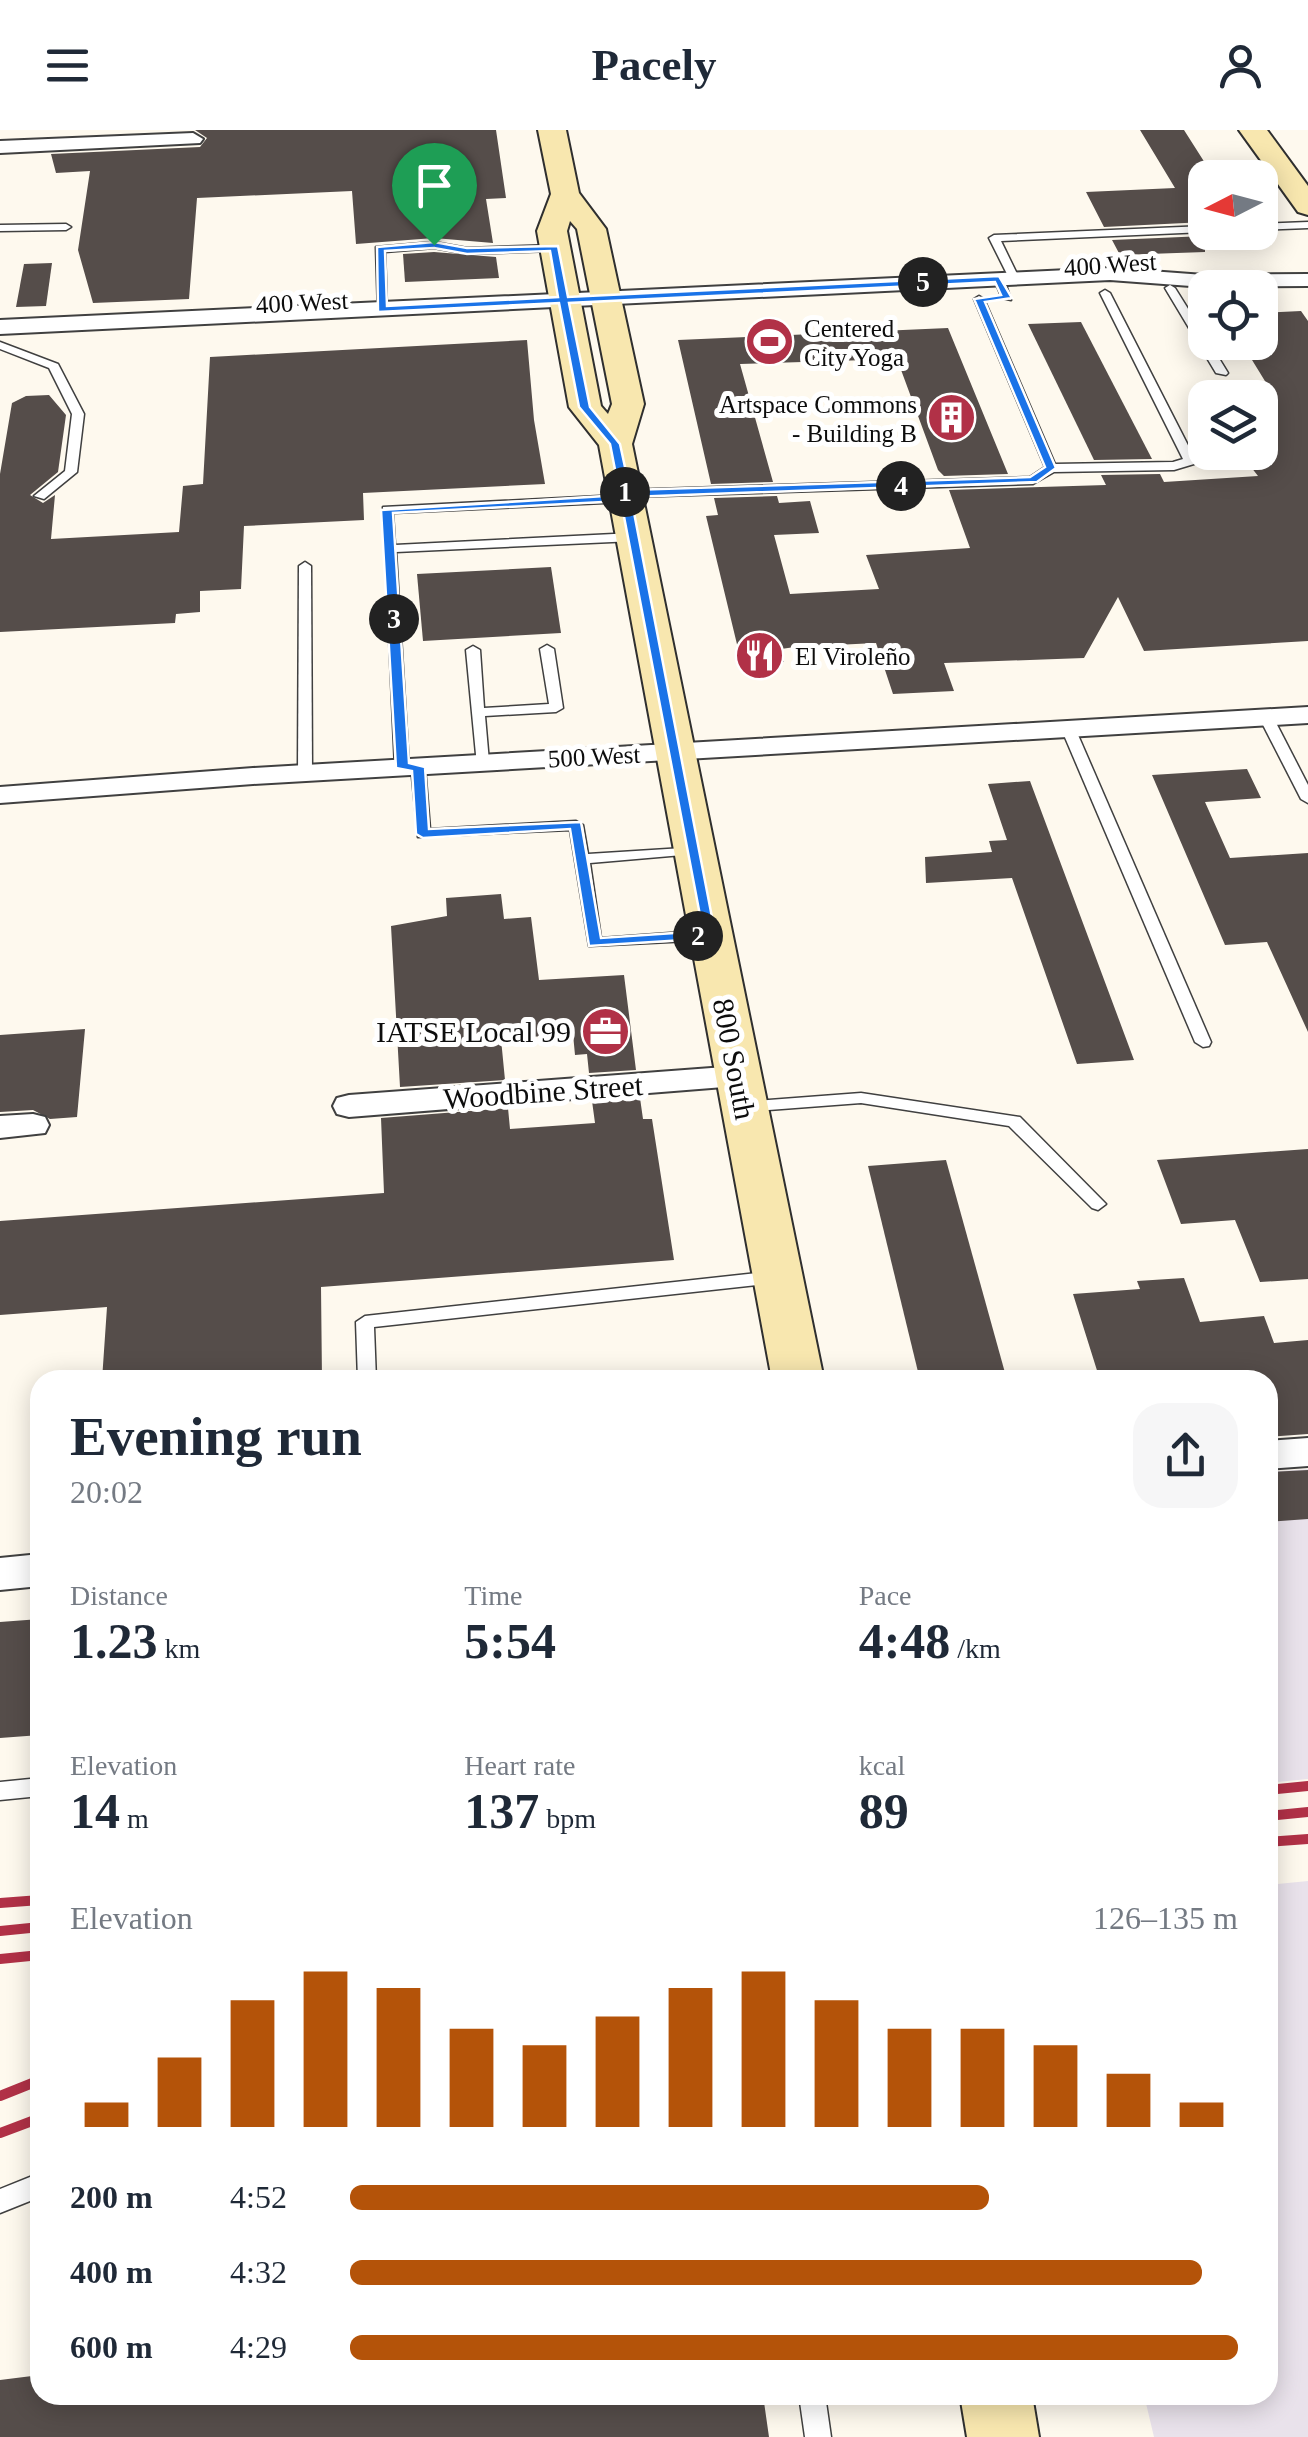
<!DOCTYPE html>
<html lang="en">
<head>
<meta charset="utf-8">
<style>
  :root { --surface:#fff; --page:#f6f6f7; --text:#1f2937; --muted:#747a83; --accent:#b45309 }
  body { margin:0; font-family:Georgia,serif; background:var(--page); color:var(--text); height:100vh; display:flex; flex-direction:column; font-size:38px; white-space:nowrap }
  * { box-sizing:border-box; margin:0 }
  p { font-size:32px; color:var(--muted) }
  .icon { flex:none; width:55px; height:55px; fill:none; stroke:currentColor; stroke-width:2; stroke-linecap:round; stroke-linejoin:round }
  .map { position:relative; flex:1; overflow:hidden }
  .details { position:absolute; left:30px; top:1240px; width:1248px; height:1035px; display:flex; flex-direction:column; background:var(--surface); border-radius:30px; box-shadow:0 5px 25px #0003 }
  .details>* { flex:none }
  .needle { width:65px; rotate:264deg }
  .buttons { position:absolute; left:1188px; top:30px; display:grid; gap:20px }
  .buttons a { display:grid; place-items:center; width:90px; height:90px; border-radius:20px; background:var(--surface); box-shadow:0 5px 25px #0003; font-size:50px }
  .pin { position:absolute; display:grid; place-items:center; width:85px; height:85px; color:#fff; margin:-102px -42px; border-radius:50% 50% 50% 0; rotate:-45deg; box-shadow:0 0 10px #0007 }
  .pin .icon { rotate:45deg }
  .km { position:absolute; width:50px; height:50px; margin:-25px; border-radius:50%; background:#222; color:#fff; font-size:28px; line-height:50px; text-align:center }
  .round { display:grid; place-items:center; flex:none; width:105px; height:105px; border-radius:30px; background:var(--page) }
  .head { display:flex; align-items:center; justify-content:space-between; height:170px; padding:0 40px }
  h1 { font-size:55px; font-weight:600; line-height:75px }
  .metrics { display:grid; grid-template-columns:repeat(3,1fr); gap:15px; height:170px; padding:10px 40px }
  .metrics div { display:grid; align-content:center }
  .metrics b { font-size:50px; font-weight:600 }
  .metrics small { font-size:28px; font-weight:400 }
  .metrics p { font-size:28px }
  .chart { height:280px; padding:20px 40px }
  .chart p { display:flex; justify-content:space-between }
  .chart svg { width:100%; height:180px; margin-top:10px; stroke:var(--accent); stroke-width:6 }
  ul { padding:0 40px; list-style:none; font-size:32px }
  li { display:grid; grid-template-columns:160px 120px 1fr; align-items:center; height:75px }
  li i { height:25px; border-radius:12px; background:var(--accent) }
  header { display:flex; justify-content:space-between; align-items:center; height:130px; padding:0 40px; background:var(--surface); font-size:45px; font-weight:600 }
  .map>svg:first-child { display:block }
</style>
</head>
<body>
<header><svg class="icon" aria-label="menu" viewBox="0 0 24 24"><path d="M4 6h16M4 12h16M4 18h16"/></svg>Pacely<svg class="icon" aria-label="person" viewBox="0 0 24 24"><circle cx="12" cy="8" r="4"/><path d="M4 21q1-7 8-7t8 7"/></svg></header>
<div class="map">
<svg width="1308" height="2307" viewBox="0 0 1308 2307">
  <rect width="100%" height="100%" fill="#fef9ee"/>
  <g fill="#e9e2eb">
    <path d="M1308,1339V1649L1268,1653V1342Z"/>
    <path d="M1308,1751V2307H1154L1144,2265H1268V1755Z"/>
  </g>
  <g fill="#554d4a">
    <path d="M195,0H496L506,68L486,69L493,113L434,108L356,114L352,61L197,68L189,169L93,173L78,120L90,41L56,43L51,24L200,17L207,8Z"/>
    <path d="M1140,0H1184L1205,33V92L1104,97L1086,62L1175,58Z"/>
    <path d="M1205,106V122L1120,125L1112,110Z"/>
    <path d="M434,122L496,127L499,148L405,152L403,124Z"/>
    <path d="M52,133L46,176L16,177L24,134Z"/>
    <path d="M1301,181L1308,191V511L1144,521L1118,467L1084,528L944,533L954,561L893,564L876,513L795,517L781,519L784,532L742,535L706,386L718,385L714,368L777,366L779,373L810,371L819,403L774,405L790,464L879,459L866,425L970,418L949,360L1106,355L1101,345L1160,344L1164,352L1258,346L1251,337L1260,331V256H1268L1241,212H1260V183Z"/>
    <path d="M1081,192L1152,329L1094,330L1028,194Z"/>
    <path d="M948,198L1008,344L944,346L938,340L897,229L835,231L740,234L773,352L711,354L678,210Z"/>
    <path d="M527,210L534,290L545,354L363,363L364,390L244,396L241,459L200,461V482L176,484L175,493L0,502V344L12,273L26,266L49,265L66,285L58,342L30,365L43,373L55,365L51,409L179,402L183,356L203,354L210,227Z"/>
    <path d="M551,437L561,503L423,511L417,444Z"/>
    <path d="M1247,639L1261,668L1205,672L1230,728L1308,723V902L1267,812L1225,815L1152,645Z"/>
    <path d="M1030,651L1134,930L1077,934L1012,748L926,753L925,727L992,722L989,711L1007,710L988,654Z"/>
    <path d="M501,764L504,789L531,787L539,850L624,845L636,940L589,943L587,924L575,925L573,904L501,909L505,950L400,957L391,796L447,786L446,768Z"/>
    <path d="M85,899L77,987L50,989L33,980L0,982V905Z"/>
    <path d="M640,968L643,989H652L674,1130L321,1157L322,1250H102L107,1177L0,1185V1091L384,1063L381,988L508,978L510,999L595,993L592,971Z"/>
    <path d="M1308,1019V1149L1260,1152L1235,1090L1181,1094L1157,1030Z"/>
    <path d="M946,1030L1007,1250H920L868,1036Z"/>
    <path d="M1184,1148L1200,1192L1264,1186L1274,1213L1308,1210V1304L1268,1307V1250H1100L1073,1164L1140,1159L1137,1151Z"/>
    <path d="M1308,1340V1389L1268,1392V1342Z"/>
    <path d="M40,1489V1605L0,1608V1492Z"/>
    <path d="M40,2245V2265H763L769,2307H0V2250Z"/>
  </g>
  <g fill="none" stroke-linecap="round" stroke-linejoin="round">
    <defs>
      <g id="lane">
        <path d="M1308,92V98L1260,100V94Z"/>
        <path d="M0,95L66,94L71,97L66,100L0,101Z"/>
        <path d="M1205,96V102L1001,111L1019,148L1014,151L1009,148L989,108L994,105Z"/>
        <path d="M434,112L467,118L554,115L559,118L554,121L467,124L434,118L385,122L387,180L378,182L376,117Z"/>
        <path d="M999,146L1004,149L1011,170L1002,168L994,149Z"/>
        <path d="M1170,155L1175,158L1205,206V212H1209L1228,243L1226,245L1216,243L1165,158Z"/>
        <path d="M1105,160L1110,163L1196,331L1194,334L1174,340L1054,342L1033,354L632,367L626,372L393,383L395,415L634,403L640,407L634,411L396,422L409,638L402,642L395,638L383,377L619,365L625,360L1030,347L1045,337L974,169L979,166L984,169L1055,334L1173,332L1183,329L1100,163Z"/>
        <path d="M0,212L58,234L84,284L77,342L44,369L34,366L65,341L72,284L49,238L0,219Z"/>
        <path d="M305,432L311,436L312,643L305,647L298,643L299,436Z"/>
        <path d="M547,515L554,519L563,578L556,582L485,586L489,632L487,635H477L466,520L473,516L480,520L484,578L549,574L540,519Z"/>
        <path d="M1266,583L1273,587L1308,655V673L1301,669L1259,587Z"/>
        <path d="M1068,594L1075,598L1211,912L1209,916L1203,917L1195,912L1061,598Z"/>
        <path d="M418,633L425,637L430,699L576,691L583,695L588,724L699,717V723L694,724L590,733L601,808L711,800L719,805L711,810L589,816L570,700L418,707L411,637Z"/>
        <path d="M861,963L1020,987L1106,1074L1098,1080L1092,1078L1009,996L861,973L744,982L736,977L744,972Z"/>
        <path d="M776,1141L785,1147L776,1153L374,1197L376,1250H358L356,1192L365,1186Z"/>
        <path d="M40,1648V1666L0,1670V1652Z"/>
        <path d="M40,2043V2067L0,2083V2059Z"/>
        <path d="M799,2265H825L831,2307H805Z"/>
      </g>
      <g id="street">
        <path d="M193,3L203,9L200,13L0,23V11Z"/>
        <path d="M1110,138L1204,145L1308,144V156L1204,157L1110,150L0,204V190Z"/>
        <path d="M1308,577V593L253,654L0,673V657L253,638Z"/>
        <path d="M738,936L749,939L754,947L749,955L349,987L337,984L333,976L337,968L349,965Z"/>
        <path d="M33,984L45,987L49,995L45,1003L0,1008V986Z"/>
        <path d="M1308,1308V1336L1268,1339V1311Z"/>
        <path d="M40,1424V1456L0,1460V1428Z"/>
      </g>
      <g id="secondary">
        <path d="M538,0H566L579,63L606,99L644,274L632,314L824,1250H772L599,315L569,277L537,101L551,64ZM570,91L577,99L612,274L608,284L601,276L567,101Z"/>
        <path d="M1239,0H1267L1308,56V85L1298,82Z"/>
        <path d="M960,2265H1032L1039,2307H967Z"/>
      </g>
    </defs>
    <use href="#lane" stroke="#404040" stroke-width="3"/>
    <use href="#street" stroke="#404040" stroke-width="4"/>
    <use href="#secondary" stroke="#2f2f2f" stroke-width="4"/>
    <use href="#lane" fill="#fff" fill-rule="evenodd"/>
    <use href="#street" fill="#fff" fill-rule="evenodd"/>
    <use href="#secondary" fill="#f8e7af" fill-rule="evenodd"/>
    <g stroke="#b13147" stroke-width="10">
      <path d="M1268,1660L1308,1656"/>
      <path d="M1268,1686L1308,1682"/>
      <path d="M1268,1712L1308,1709"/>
      <path d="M0,1773L40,1770"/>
      <path d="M0,1801L40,1797"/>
      <path d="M0,1829L40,1825"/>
      <path d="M0,1966L40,1950"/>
      <path d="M0,2003L40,1988"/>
    </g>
  </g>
  <path fill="#1a73e8" stroke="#fff" stroke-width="2.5" fill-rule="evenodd" d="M434,112L467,118L558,116L568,167L999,146L1012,168L985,172L1056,338L1037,352L631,367L716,808L589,816L570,699L423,708L416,704L412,641L396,638L381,380L620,365L610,314L579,277L559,173L378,182L377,117ZM434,118L467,124L550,121L558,167L387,176L385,121ZM995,152L1001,165L974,169L1045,337L1030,347L630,360L620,314L590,277L569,173ZM621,371L703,801L601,808L581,692L429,699L425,637L409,633L393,383Z"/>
  <defs>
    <symbol id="stadium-disc" viewBox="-11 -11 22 22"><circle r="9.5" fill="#b13147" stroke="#fff"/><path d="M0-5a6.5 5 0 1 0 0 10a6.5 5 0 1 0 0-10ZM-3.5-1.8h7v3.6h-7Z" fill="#fff"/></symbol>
    <symbol id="building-disc" viewBox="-11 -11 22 22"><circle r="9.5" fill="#b13147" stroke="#fff"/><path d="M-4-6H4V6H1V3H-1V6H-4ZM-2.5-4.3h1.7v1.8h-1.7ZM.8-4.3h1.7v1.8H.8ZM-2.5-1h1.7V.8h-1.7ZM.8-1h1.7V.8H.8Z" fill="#fff"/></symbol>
    <symbol id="restaurant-disc" viewBox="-11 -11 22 22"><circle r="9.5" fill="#b13147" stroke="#fff"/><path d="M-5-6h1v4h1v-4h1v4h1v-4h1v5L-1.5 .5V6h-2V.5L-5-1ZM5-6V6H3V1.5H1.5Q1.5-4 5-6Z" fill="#fff"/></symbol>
    <symbol id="office-disc" viewBox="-11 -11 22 22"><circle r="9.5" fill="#b13147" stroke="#fff"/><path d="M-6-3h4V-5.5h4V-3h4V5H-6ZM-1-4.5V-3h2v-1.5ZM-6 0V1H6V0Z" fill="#fff"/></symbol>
  </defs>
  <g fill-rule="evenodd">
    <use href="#stadium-disc" x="742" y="184" width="55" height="55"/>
    <use href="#building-disc" x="924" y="260" width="55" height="55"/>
    <use href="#restaurant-disc" x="732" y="498" width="55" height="55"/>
    <use href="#office-disc" x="578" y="874" width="55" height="55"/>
  </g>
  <g text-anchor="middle" stroke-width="10" stroke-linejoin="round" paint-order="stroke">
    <g font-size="25" fill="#0d0d0d" stroke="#fff">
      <text transform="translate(1110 134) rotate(-4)" y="9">400 West</text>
      <text transform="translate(302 172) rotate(-3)" y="9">400 West</text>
      <text transform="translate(594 626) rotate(-3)" y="9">500 West</text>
    </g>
    <g font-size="25" fill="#0d0d0d" stroke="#fff" text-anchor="start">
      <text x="804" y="207">Centered<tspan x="804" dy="29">City Yoga</tspan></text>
      <text x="917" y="283" text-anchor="end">Artspace Commons<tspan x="917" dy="29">- Building B</tspan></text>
      <text x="795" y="535">El Viroleño</text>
    </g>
    <g font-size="30" fill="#0d0d0d" stroke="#fff" text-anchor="end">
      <text x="571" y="912">IATSE Local 99</text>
    </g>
    <g font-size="30" fill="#0d0d0d" stroke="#fff">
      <text transform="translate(734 929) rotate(79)" y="10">800 South</text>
      <text transform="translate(543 962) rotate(-4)" y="10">Woodbine Street</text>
    </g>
  </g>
</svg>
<div class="buttons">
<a><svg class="needle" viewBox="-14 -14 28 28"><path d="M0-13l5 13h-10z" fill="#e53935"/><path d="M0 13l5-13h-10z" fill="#747a83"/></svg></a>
<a><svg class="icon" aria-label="locate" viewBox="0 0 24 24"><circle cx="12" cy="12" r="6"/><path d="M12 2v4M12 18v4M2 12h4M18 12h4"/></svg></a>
<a><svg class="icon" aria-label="layers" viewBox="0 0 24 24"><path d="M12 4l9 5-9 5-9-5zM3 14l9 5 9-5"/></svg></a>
</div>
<div class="pin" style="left:434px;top:115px;background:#1e9e55"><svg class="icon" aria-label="arrive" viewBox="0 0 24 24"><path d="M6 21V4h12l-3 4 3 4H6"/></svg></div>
<b class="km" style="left:625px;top:362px">1</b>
<b class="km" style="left:698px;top:806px">2</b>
<b class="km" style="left:394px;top:489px">3</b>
<b class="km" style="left:901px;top:356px">4</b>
<b class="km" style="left:923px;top:152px">5</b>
<section class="details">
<div class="head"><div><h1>Evening run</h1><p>20:02</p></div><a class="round"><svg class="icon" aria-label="share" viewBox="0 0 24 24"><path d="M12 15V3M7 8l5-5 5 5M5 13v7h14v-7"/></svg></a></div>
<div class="metrics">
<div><p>Distance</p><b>1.23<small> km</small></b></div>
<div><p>Time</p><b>5:54</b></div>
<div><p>Pace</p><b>4:48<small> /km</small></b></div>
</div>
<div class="metrics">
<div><p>Elevation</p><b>14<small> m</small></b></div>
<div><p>Heart rate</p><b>137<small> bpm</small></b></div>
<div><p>kcal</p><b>89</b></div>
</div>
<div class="chart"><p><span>Elevation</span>126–135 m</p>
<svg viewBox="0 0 160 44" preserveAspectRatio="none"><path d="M5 44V38M15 44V27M25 44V13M35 44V6M45 44V10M55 44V20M65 44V24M75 44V17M85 44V10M95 44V6M105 44V13M115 44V20M125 44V20M135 44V24M145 44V31M155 44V38"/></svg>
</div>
<ul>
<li><b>200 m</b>4:52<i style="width:72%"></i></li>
<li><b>400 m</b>4:32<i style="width:96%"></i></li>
<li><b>600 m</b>4:29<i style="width:100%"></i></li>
</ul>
</section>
</div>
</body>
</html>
